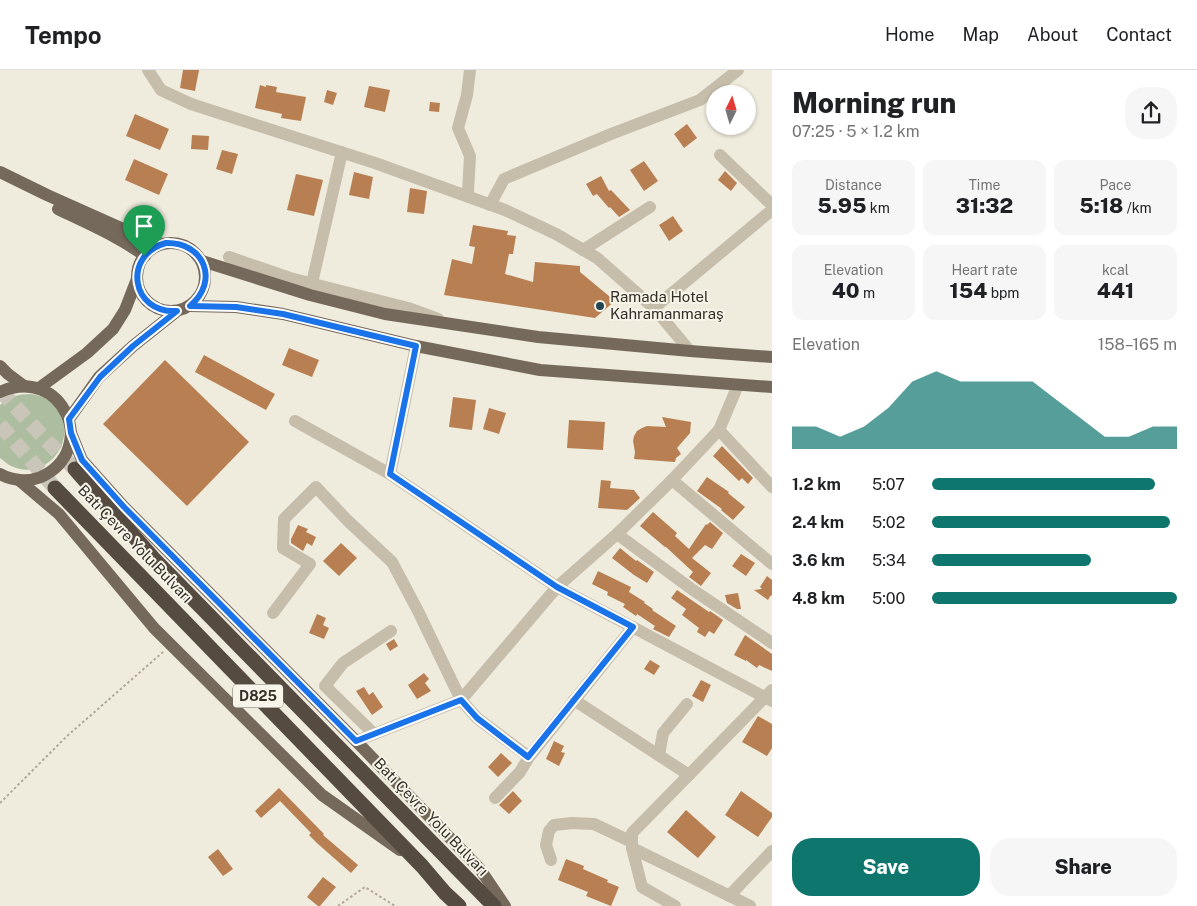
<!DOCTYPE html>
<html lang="en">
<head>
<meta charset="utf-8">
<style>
  :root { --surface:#fff; --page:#f6f6f6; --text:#202124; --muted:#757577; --line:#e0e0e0; --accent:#0f766e }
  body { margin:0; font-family:"Public Sans",sans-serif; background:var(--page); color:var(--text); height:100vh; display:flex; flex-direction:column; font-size:19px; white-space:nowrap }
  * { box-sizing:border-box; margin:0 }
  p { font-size:16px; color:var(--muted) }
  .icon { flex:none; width:28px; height:28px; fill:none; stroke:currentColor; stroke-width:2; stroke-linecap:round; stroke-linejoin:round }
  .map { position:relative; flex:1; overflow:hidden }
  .sheet { display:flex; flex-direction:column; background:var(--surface); width:425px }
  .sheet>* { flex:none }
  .needle { width:32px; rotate:5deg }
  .fabs { position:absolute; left:706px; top:15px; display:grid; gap:10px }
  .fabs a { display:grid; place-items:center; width:50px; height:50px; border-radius:50%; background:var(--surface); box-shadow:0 1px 4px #0004; font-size:25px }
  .pin { position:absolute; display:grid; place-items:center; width:42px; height:42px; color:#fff; margin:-51px -21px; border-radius:50% 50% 50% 0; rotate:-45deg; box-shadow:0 0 5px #0007 }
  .pin .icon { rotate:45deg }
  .round { display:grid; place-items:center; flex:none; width:52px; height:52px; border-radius:20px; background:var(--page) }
  .headline { display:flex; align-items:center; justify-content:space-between; height:85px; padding:0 20px }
  h1 { font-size:28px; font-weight:800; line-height:38px }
  .metrics { display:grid; grid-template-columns:repeat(3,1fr); gap:8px; height:85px; padding:5px 20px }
  .metrics div { display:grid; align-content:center; border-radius:12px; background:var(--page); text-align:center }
  .metrics b { font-size:21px; font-weight:800 }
  .metrics small { font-size:14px; font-weight:400 }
  .metrics p { font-size:14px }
  .chart { height:140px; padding:10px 20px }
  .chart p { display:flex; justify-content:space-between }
  .chart svg { width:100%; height:90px; margin-top:5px; fill:var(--accent); opacity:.7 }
  .action { display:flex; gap:10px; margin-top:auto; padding:10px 20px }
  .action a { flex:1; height:58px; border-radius:20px; background:var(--accent); color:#fff; font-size:20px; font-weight:800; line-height:58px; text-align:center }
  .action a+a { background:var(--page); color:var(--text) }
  ul { padding:0 20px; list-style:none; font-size:16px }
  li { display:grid; grid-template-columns:80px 60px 1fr; align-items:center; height:38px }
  li i { height:12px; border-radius:6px; background:var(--accent) }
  header { display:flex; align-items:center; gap:30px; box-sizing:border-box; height:70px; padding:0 25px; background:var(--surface); border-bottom:1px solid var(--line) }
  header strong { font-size:24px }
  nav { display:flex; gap:28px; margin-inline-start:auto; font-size:18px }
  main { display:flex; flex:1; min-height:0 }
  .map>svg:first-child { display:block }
</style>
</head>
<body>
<header>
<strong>Tempo</strong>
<nav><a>Home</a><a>Map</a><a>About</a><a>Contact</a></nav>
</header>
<main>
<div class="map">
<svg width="772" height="836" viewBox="0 0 772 836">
  <rect width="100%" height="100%" fill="#efebdd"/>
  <path fill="#adbd9f" d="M31,324C35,325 39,325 42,327C48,329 54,334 57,339C80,371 45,414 9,395C6,393 3,390 0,388V335C9,327 18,324 31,324Z"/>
  <g fill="#b88052">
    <path d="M183,0H199L195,21L180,18Z"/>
    <path d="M260,15L266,17V15L277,17L276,22L306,27L301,51L281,48L282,44L255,38Z"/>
    <path d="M369,16L390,20L385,42L364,37Z"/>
    <path d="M327,20L337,23L333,35L324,32Z"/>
    <path d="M430,32L440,33L439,42L429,41Z"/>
    <path d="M135,44L169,59L160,80L126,66Z"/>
    <path d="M687,54L697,68L684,78L674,64Z"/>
    <path d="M192,65L209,66L208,80L191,79Z"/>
    <path d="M222,80L238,84L232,104L216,99Z"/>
    <path d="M134,89L168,104L159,125L125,110Z"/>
    <path d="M644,91L658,111L644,121L630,100Z"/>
    <path d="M725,101L737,113L731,121L718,110Z"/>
    <path d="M354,102L373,107L369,129L349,125Z"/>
    <path d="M296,104L323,110L314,146L287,140Z"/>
    <path d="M601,106L609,121L611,120L630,140L619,147L610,137L609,138L597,124L593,126L586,114Z"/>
    <path d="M410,118L427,121L424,144L407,142Z"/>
    <path d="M673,146L683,161L669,171L659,155Z"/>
    <path d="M473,155L508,161L507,165L516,166L513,184H509L505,204L533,212L535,192L580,196V202L615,231L595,248L444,225L452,189L472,194L475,177L469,176Z"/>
    <path d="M289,278L319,290L312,307L282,295Z"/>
    <path d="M204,285L275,324L266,340L195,302Z"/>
    <path d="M165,290L249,372L187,436L103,354Z"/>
    <path d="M453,327L476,330L472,360L449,357Z"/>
    <path d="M489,338L506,343L499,364L483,359Z"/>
    <path d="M662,347L691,352L690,363L677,378L681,384L676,388L675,392L634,389L635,382L633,371L634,366L637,361L642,358L647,356L666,357Z"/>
    <path d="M569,350L605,352L603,380L567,378Z"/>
    <path d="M722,376L753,408L748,414L742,408L739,411L713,386Z"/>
    <path d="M707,407L729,422L728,423L745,437L733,450L721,440L722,439L697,421Z"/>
    <path d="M601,410L611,411L610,418L634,420L640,428L627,440L598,438Z"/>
    <path d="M653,442L677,463L675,466L689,479L706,454L707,455L710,452L723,463L712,479L705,475L692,488L711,503L701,516L689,507L693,502L666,477H665L640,456Z"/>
    <path d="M298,455L308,459L306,462L316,467L312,476L307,473L303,481L291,473V469Z"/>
    <path d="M341,473L357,488L339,506L323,491Z"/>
    <path d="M620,478L636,491L637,490L654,502L647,513L634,505L612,488Z"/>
    <path d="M741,484L755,493L746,506L732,496Z"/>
    <path d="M598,501L631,517L629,522L645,532L644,533L653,539L652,540L676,556L669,567L653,559L655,556L637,544L636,546L623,537L625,534L607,525L608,522L592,514Z"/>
    <path d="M767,506L772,510V526L771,525L768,530L754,520L762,519L760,517Z"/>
    <path d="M677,520L709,542L710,541L723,550L714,564L709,561L705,567L697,562L699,558L682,545L686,539L671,528Z"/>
    <path d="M738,523L741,539H737L727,533L725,525Z"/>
    <path d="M317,544L326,548L323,555L329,558L324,569L309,563Z"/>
    <path d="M745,565L772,584V601L759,595L757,598L746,590V591L734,585Z"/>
    <path d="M394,569L398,576L390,581L386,574Z"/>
    <path d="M650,590L660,596L654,605L644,599Z"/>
    <path d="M424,603L429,609L425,613L431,621L417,629L408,615Z"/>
    <path d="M701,610L711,615L703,632L692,626Z"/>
    <path d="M364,617L369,625L373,622L383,637L372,645L356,621Z"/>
    <path d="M758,646L772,654V678L767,686L742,672Z"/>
    <path d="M554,671L564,676L561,682L565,683L559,696L546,689Z"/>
    <path d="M501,683L512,693L498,707L488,697Z"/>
    <path d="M279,718L324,764L323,765L358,795L351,803L318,774L309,765L311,763L280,731L261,748L255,741Z"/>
    <path d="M513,721L522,731L509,744L499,735Z"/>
    <path d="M741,721L772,743V747L758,767L725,745Z"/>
    <path d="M686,740L716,767L698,788L667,762Z"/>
    <path d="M218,779L233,799L223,806L208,787Z"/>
    <path d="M566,789L584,796L583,799L608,810L607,812L619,817L611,836L586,826L588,822L558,810Z"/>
    <path d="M323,807L336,817L320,836H318L307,827Z"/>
  </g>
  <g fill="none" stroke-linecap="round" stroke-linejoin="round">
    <g stroke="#cac5b9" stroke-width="15" stroke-dasharray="15 8" stroke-linecap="butt">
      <path d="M0,320L47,371L75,399"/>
      <path d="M0,355L55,418"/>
    </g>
    <g stroke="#b2a795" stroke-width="2" stroke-dasharray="2.5 2.5" stroke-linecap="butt">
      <path d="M0,733L66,667L163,582"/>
      <path d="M338,836L365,817L395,836"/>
    </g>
    <g stroke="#c6bdab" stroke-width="12">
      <path d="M148,0L161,20L191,34L375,93L505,140L556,164L597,188L654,238L690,281"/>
      <path d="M720,85L772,135"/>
      <path d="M469,127L468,122L470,86L458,58L467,25L470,0"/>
      <path d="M490,135L504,109L611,64L700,30L738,0"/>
      <path d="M583,180L650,137"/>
      <path d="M229,187L290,208L408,238L438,249"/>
      <path d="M312,213L342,82"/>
      <path d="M654,238L772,140"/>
      <path d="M295,351L390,404L557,517L772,631"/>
      <path d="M719,360L772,417"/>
      <path d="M390,404L416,276"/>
      <path d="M672,410L772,494"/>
      <path d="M617,464L693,520L772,573"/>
      <path d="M273,543L310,494L283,478L284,449L316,417L347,450L392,492L418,541L461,630L477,648L529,687"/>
      <path d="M574,630L689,705"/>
      <path d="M374,664L325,616L343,593L391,561"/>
      <path d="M356,671L461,630L557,517L617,464L672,410L719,360L738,315"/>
      <path d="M659,685L663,663L687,634"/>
      <path d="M495,728L520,702L529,687L633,557"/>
      <path d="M632,778L750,836"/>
      <path d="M551,790L546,775L549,761L554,755L572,753L594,754L632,772"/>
      <path d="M729,826L772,781"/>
      <path d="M675,836L642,817L632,778V763L772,620"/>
    </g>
    <g stroke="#75695c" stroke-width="12">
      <path d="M0,102L47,125L159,175"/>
      <path d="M58,139C87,153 118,166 145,186"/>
      <circle cx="171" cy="207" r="34"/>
      <path d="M202,191L310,225L385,244L538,267L690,281L772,287"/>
      <path d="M190,236L236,237L283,244L416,276L540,300L772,317"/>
      <path d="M0,296L8,304L24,316"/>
      <path d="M39,318L87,283L113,259L125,240L137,209"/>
      <path d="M0,322C63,294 100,380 41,407C28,412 12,411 0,404"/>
      <path d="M69,349L99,307L133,276L177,241"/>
      <path d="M71,363L82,390L124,437L356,671L480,799L505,836"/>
      <path d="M20,411L59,444L154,558L322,725L400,780"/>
    </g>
    <g stroke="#554b41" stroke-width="15">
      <path d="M75,399L153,488L494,836"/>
      <path d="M55,418L422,796L445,823L459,836"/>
    </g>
  </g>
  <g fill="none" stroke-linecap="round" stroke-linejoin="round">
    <defs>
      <path id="route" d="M166,173C204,172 220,211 190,236L236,237L283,244L416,276L390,404L557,517L633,557L528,687L477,648L461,630L356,671L124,437L82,390L71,363L69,349L100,307L133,276L177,241C131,244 122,185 166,173Z"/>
    </defs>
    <use href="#route" stroke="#fff" stroke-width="10"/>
    <use href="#route" stroke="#1a73e8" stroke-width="6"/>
  </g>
  <circle fill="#234552" stroke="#f7f4e9" stroke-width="2" cx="600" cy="236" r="5"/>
  <g text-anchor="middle" stroke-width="4" stroke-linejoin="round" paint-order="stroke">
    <rect fill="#f7f4e9" stroke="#6f6a63" stroke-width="1" x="233" y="614.5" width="50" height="23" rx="4"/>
    <g font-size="14" font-weight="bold" fill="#352f29">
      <text x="258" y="631">D825</text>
    </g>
    <g font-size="15" fill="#352f29" stroke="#f7f4e9" text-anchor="start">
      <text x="610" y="232">Ramada Hotel<tspan x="610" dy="17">Kahramanmaraş</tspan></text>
    </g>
    <g font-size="15" fill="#352f29" stroke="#f7f4e9">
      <text transform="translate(135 474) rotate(46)" y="5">Batı Çevre Yolu Bulvarı</text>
      <text transform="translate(431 747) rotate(46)" y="5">Batı Çevre Yolu Bulvarı</text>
    </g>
  </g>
</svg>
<div class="fabs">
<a><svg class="needle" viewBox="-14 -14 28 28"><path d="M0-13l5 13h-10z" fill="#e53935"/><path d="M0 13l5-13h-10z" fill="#757577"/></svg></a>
</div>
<div class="pin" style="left:144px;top:186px;background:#1e9e55"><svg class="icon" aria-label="arrive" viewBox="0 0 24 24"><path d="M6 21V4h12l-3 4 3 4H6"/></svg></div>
</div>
<section class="sheet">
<div class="headline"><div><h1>Morning run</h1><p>07:25 · 5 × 1.2 km</p></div><a class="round"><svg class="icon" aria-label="share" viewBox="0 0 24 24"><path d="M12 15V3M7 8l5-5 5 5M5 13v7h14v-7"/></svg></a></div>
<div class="metrics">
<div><p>Distance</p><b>5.95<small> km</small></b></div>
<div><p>Time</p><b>31:32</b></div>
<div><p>Pace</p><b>5:18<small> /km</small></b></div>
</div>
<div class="metrics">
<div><p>Elevation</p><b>40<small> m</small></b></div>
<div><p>Heart rate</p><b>154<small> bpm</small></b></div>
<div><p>kcal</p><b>441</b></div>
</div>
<div class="chart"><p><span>Elevation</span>158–165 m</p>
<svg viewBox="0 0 160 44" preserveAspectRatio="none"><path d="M0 44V33L10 33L20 38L30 33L40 24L50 11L60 6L70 11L80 11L90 11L100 11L110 20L120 29L130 38L140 38L150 33L160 33V44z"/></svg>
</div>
<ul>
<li><b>1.2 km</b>5:07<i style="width:91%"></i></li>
<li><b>2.4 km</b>5:02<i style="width:97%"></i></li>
<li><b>3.6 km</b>5:34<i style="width:65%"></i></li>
<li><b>4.8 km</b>5:00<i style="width:100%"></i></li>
</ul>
<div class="action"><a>Save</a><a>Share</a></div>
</section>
</main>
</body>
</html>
